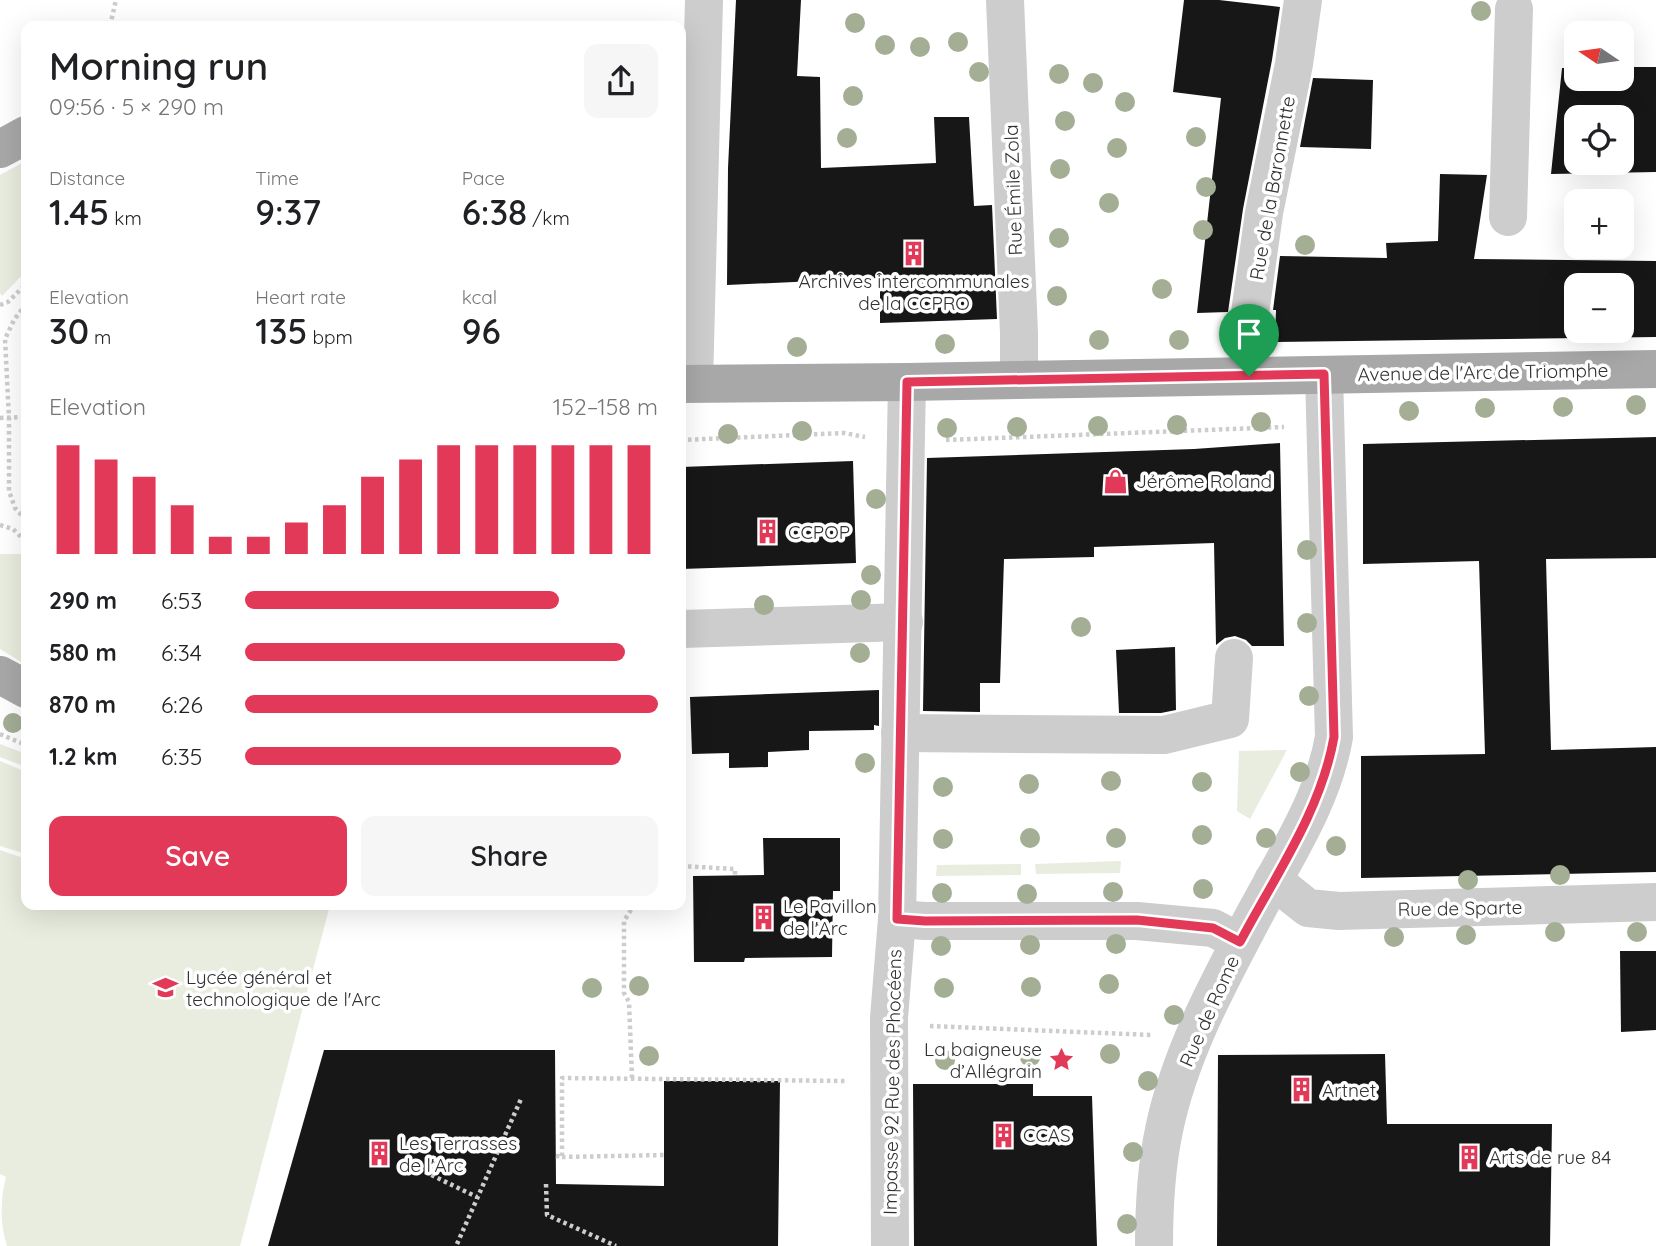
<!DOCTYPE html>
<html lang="en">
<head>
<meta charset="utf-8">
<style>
  :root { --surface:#fff; --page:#f6f6f6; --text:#202124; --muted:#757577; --accent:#e13957 }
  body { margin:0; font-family:Quicksand,sans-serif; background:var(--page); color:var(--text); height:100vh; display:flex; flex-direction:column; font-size:26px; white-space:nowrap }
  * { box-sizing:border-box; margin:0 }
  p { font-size:23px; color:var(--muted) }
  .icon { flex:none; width:38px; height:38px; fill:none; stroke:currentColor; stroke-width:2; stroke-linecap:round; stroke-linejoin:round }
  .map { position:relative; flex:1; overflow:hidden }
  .panel { position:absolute; left:21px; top:21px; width:665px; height:889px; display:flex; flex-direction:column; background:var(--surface); border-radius:14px; box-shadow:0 7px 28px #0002 }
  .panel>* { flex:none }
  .needle { width:46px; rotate:283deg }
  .fabs { position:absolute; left:1564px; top:21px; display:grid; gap:14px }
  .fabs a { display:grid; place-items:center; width:70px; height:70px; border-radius:14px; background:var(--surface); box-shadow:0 7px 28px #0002; font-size:35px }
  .pin { position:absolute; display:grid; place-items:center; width:60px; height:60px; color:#fff; margin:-72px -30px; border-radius:50% 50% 50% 0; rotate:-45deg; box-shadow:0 0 7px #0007 }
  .pin .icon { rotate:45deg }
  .round { display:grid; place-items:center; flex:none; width:74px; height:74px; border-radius:14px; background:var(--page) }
  .head { display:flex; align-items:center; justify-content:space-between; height:119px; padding:0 28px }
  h1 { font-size:38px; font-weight:600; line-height:52px }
  .metrics { display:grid; grid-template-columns:repeat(3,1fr); gap:10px; height:119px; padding:7px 28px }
  .metrics div { display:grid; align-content:center }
  .metrics b { font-size:35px; font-weight:600 }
  .metrics small { font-size:19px; font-weight:400 }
  .metrics p { font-size:19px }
  .chart { height:196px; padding:14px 28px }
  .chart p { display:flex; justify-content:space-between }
  .chart svg { width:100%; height:126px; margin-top:7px; stroke:var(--accent); stroke-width:6 }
  .cta { display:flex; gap:14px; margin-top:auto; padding:14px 28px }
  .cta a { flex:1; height:80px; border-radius:14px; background:var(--accent); color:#fff; font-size:28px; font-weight:600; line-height:80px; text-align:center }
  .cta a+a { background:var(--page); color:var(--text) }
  ul { padding:0 28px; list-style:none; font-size:23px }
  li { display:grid; grid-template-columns:112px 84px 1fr; align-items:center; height:52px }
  li i { height:18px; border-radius:9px; background:var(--accent) }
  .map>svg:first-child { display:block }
</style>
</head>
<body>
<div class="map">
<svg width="1656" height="1246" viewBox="0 0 1656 1246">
  <rect width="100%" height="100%" fill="#fff"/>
  <g fill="#e8eddf">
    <path d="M26,161V271L2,296L0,293V175Z"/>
    <path d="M0,554H26V665L0,649Z"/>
    <path d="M0,744L26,754V767L0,757Z"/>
    <path d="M1287,750L1250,819L1237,811L1239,751Z"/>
    <path d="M0,761L26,772V854L0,846Z"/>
    <path d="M0,850L26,859V905H330L240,1246H7C0,1225 0,1200 6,1177L0,1174Z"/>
    <path d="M1121,861L1120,873L1036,874L1035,864Z"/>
    <path d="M1021,864V875L936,876L937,865Z"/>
  </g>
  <g fill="#171717" fill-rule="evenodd">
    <path d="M736,0H801L797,76L820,77L821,168L936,163L934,117H969L974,206L992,205L997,319L880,323V278L727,285L728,168Z"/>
    <path d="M1184,0H1219L1280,7L1272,60L1243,209L1228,312L1197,313L1221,98L1173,92Z"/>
    <path d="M1622,67H1656V172L1551,174L1562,68H1577V79H1622ZM1577,117H1622V163H1577Z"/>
    <path d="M1313,78L1373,80L1371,149L1300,147Z"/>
    <path d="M1440,174L1487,175L1474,259L1656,261V337L1275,342L1276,310H1273L1280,256L1387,258L1386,243L1438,241ZM1577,285H1622V331H1577Z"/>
    <path d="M1656,437V558L1546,559L1551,750L1656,747V872L1361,878V756L1485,754L1479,561L1363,564V444Z"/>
    <path d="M1280,443L1284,646H1252L1246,640L1235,636L1225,638L1216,645L1214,543L1094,547V557L1004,559L1000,683H980V712L923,711L927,458L1194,449Z"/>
    <path d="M853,461L856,563L681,569V467Z"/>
    <path d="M1175,647L1176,710L1161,713H1119L1116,650Z"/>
    <path d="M879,690V726L874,725V730L809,731V750L768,752V767L729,768V753L692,754L690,697Z"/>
    <path d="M763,838H840V891H833L832,957L745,958L744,962H694L693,876L764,875Z"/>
    <path d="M1620,951H1656V1030L1621,1032Z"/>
    <path d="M324,1050H555L556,1184L664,1186V1081H780L778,1246H268Z"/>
    <path d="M1385,1054L1387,1124H1552L1550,1246H1217L1218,1055Z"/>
    <path d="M913,1084H1033V1096H1092L1097,1246H914Z"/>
  </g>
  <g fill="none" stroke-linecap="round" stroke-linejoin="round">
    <g stroke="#cdcdcd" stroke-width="4.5" stroke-dasharray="3.5 3.5" stroke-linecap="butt">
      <path d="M110,26L116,0"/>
      <path d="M26,304L14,320L5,339L9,418V491L15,508L26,520"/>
      <path d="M0,305L8,302L26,284"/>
      <path d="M0,418L26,417"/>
      <path d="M681,440L844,433L865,437"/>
      <path d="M946,440L1284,427"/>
      <path d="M0,525L13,529L26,542"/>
      <path d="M0,734L26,745"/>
      <path d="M681,866L735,869V875"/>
      <path d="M930,1026L1152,1035"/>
      <path d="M632,1078L629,1002L624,993V921L634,905"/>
      <path d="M556,1156L562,1157V1078L848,1081"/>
      <path d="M562,1157L664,1155"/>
      <path d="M425,1172L477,1197"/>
      <path d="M546,1184L547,1215L616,1246"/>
      <path d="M457,1244L521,1099"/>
    </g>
    <g stroke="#cdcdcd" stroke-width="38">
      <path d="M1005,0L1019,333V380"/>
      <path d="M1508,217L1514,9"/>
      <path d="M1249,376L1250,313L1264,213L1294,64L1303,0"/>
      <path d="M694,383L704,0"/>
      <path d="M681,629L904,622"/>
      <path d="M900,733L1164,735L1230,719L1234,658"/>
      <path d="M1273,880L1308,908L1339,911L1656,902"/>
      <path d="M897,919L925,921H1137L1213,928L1240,942"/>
      <path d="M890,1246L889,1018L897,919L907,382"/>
      <path d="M1154,1246C1154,1207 1156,1168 1164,1130C1180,1052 1220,980 1257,910C1287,854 1323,800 1334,737L1324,375"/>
    </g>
    <g stroke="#a8a8a8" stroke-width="38">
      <path d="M0,149L26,135"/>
      <path d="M681,384L907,382L1656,369"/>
      <path d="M0,675L26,689"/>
    </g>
  </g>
  <g fill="#a3ae95">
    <circle cx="1481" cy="11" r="10"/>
    <circle cx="855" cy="23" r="10"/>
    <circle cx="958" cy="42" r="10"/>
    <circle cx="885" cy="45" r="10"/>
    <circle cx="920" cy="47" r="10"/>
    <circle cx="979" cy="72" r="10"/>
    <circle cx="1059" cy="74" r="10"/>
    <circle cx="1093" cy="83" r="10"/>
    <circle cx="853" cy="96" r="10"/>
    <circle cx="1125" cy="102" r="10"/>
    <circle cx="1065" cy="121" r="10"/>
    <circle cx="1196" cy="137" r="10"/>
    <circle cx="847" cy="138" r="10"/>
    <circle cx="1117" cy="148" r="10"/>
    <circle cx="1060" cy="169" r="10"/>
    <circle cx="1206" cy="187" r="10"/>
    <circle cx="1109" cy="203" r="10"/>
    <circle cx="1203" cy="230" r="10"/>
    <circle cx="1059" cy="238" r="10"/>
    <circle cx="1305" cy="245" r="10"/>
    <circle cx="1162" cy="289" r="10"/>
    <circle cx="1057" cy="296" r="10"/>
    <circle cx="1099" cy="340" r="10"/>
    <circle cx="1179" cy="340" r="10"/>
    <circle cx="945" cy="344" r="10"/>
    <circle cx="797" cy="347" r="10"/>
    <circle cx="1636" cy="405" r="10"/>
    <circle cx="1563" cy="407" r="10"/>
    <circle cx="1485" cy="408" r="10"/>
    <circle cx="1409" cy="411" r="10"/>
    <circle cx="1261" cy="422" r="10"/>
    <circle cx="1177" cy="425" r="10"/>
    <circle cx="1098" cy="426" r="10"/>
    <circle cx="1017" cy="427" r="10"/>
    <circle cx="947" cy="428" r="10"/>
    <circle cx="802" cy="431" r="10"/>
    <circle cx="728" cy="434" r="10"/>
    <circle cx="876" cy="499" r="10"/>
    <circle cx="1307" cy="550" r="10"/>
    <circle cx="871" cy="575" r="10"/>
    <circle cx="861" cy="600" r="10"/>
    <circle cx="764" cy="605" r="10"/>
    <circle cx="1307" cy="623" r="10"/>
    <circle cx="1081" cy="627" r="10"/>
    <circle cx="860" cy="653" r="10"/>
    <circle cx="1309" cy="696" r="10"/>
    <circle cx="13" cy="723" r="10"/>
    <circle cx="865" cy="763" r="10"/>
    <circle cx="1300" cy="772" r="10"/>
    <circle cx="1111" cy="781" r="10"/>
    <circle cx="1202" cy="782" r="10"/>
    <circle cx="1029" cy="784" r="10"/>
    <circle cx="943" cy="787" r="10"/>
    <circle cx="1202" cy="835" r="10"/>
    <circle cx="1030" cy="838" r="10"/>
    <circle cx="1116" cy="838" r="10"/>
    <circle cx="1266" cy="838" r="10"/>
    <circle cx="943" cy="839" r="10"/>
    <circle cx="1336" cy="846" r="10"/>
    <circle cx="1560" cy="875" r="10"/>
    <circle cx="1468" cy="880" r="10"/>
    <circle cx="1203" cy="889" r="10"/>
    <circle cx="1113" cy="892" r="10"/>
    <circle cx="942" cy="893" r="10"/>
    <circle cx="1027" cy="894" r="10"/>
    <circle cx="1555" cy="932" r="10"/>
    <circle cx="1637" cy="932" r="10"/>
    <circle cx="1466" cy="935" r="10"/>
    <circle cx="1394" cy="937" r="10"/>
    <circle cx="1116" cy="944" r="10"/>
    <circle cx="1030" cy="945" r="10"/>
    <circle cx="941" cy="946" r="10"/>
    <circle cx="1109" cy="984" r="10"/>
    <circle cx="639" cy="986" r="10"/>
    <circle cx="1031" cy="987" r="10"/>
    <circle cx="592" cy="988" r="10"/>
    <circle cx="944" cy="988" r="10"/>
    <circle cx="1174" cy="1015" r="10"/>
    <circle cx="1110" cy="1054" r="10"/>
    <circle cx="649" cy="1056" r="10"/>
    <circle cx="1030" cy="1057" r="10"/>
    <circle cx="945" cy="1060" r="10"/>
    <circle cx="1148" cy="1081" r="10"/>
    <circle cx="1133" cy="1152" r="10"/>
    <circle cx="1127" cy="1224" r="10"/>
  </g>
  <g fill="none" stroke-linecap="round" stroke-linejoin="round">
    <defs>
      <path id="route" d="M1324,374L1334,737C1321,811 1275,876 1240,942L1213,928L1137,920L925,921L897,919L907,382Z"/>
    </defs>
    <use href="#route" stroke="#fff" stroke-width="14"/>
    <use href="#route" stroke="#e13957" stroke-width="9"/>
  </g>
  <defs>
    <symbol id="building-bare" viewBox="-9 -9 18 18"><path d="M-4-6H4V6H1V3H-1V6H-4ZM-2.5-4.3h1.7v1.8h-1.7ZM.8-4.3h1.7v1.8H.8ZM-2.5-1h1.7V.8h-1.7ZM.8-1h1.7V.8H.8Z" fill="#e13957" stroke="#fff" stroke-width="2.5" paint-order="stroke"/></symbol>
    <symbol id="shop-bare" viewBox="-9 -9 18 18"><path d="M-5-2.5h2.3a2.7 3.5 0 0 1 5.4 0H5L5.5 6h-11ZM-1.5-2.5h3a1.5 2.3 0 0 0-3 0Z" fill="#e13957" stroke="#fff" stroke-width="2.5" paint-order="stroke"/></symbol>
    <symbol id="school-bare" viewBox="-9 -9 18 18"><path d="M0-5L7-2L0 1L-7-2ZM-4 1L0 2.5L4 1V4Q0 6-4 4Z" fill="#e13957" stroke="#fff" stroke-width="2.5" paint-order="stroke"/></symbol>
    <symbol id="sight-bare" viewBox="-9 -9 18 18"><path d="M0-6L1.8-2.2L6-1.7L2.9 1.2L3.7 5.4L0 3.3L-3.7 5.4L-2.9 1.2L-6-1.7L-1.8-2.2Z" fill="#e13957" stroke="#fff" stroke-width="2.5" paint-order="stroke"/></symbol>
  </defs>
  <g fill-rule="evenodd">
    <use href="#building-bare" x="896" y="236" width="35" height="35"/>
    <use href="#shop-bare" x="1098" y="464" width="35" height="35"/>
    <use href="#building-bare" x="750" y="514" width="35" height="35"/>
    <use href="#building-bare" x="746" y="900" width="35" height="35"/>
    <use href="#school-bare" x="148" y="970" width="35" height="35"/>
    <use href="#sight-bare" x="1044" y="1042" width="35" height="35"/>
    <use href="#building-bare" x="1284" y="1072" width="35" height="35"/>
    <use href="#building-bare" x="986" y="1118" width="35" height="35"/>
    <use href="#building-bare" x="362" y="1136" width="35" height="35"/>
    <use href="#building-bare" x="1452" y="1140" width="35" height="35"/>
  </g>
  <g text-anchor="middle" stroke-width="7" stroke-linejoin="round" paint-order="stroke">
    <g font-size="19" fill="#303030" stroke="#fff">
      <text transform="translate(1272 188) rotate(-80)" y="7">Rue de la Baronnette</text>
      <text transform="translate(1013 190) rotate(-92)" y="7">Rue Émile Zola</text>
      <text transform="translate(1483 372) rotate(-1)" y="7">Avenue de l'Arc de Triomphe</text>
      <text transform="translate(1460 908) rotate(-1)" y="7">Rue de Sparte</text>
      <text transform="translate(1209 1011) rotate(-66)" y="7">Rue de Rome</text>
      <text transform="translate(892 1082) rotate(-89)" y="7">Impasse 92 Rue des Phocéens</text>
    </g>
    <g font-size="19" fill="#303030" stroke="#fff" text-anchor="start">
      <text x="914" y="288" text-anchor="middle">Archives intercommunales<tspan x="914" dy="22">de la CCPRO</tspan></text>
      <text x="1136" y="488">Jérôme Roland</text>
      <text x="788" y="539">CCPOP</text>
      <text x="783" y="913">Le Pavillon<tspan x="783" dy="22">de l'Arc</tspan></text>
      <text x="186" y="984">Lycée général et<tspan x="186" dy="22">technologique de l'Arc</tspan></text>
      <text x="1042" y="1056" text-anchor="end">La baigneuse<tspan x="1042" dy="22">d’Allégrain</tspan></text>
      <text x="1322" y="1097">Artnet</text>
      <text x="1023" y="1142">CCAS</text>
      <text x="399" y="1150">Les Terrasses<tspan x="399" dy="22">de l'Arc</tspan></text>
      <text x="1489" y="1164">Arts de rue 84</text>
    </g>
  </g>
</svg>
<div class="fabs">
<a><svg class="needle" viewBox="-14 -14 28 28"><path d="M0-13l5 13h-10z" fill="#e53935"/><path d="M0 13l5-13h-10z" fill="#757577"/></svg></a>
<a><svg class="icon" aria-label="locate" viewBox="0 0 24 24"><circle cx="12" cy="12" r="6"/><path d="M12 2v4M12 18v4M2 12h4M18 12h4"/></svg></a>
<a>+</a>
<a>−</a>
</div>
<div class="pin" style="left:1249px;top:376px;background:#1e9e55"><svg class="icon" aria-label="arrive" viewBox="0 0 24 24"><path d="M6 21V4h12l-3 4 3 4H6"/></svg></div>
<section class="panel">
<div class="head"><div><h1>Morning run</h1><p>09:56 · 5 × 290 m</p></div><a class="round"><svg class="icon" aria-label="share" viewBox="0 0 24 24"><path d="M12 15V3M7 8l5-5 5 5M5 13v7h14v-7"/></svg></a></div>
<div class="metrics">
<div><p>Distance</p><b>1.45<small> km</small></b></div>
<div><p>Time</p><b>9:37</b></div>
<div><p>Pace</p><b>6:38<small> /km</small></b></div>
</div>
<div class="metrics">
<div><p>Elevation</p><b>30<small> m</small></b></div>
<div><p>Heart rate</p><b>135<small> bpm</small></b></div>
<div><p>kcal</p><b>96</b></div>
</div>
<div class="chart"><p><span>Elevation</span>152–158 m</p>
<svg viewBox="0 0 160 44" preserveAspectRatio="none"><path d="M5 44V6M15 44V11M25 44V17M35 44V27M45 44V38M55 44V38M65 44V33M75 44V27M85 44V17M95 44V11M105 44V6M115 44V6M125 44V6M135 44V6M145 44V6M155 44V6"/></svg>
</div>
<ul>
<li><b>290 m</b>6:53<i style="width:76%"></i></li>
<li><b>580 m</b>6:34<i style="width:92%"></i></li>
<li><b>870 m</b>6:26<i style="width:100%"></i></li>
<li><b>1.2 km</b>6:35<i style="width:91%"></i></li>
</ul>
<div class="cta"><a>Save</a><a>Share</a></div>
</section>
</div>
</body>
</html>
